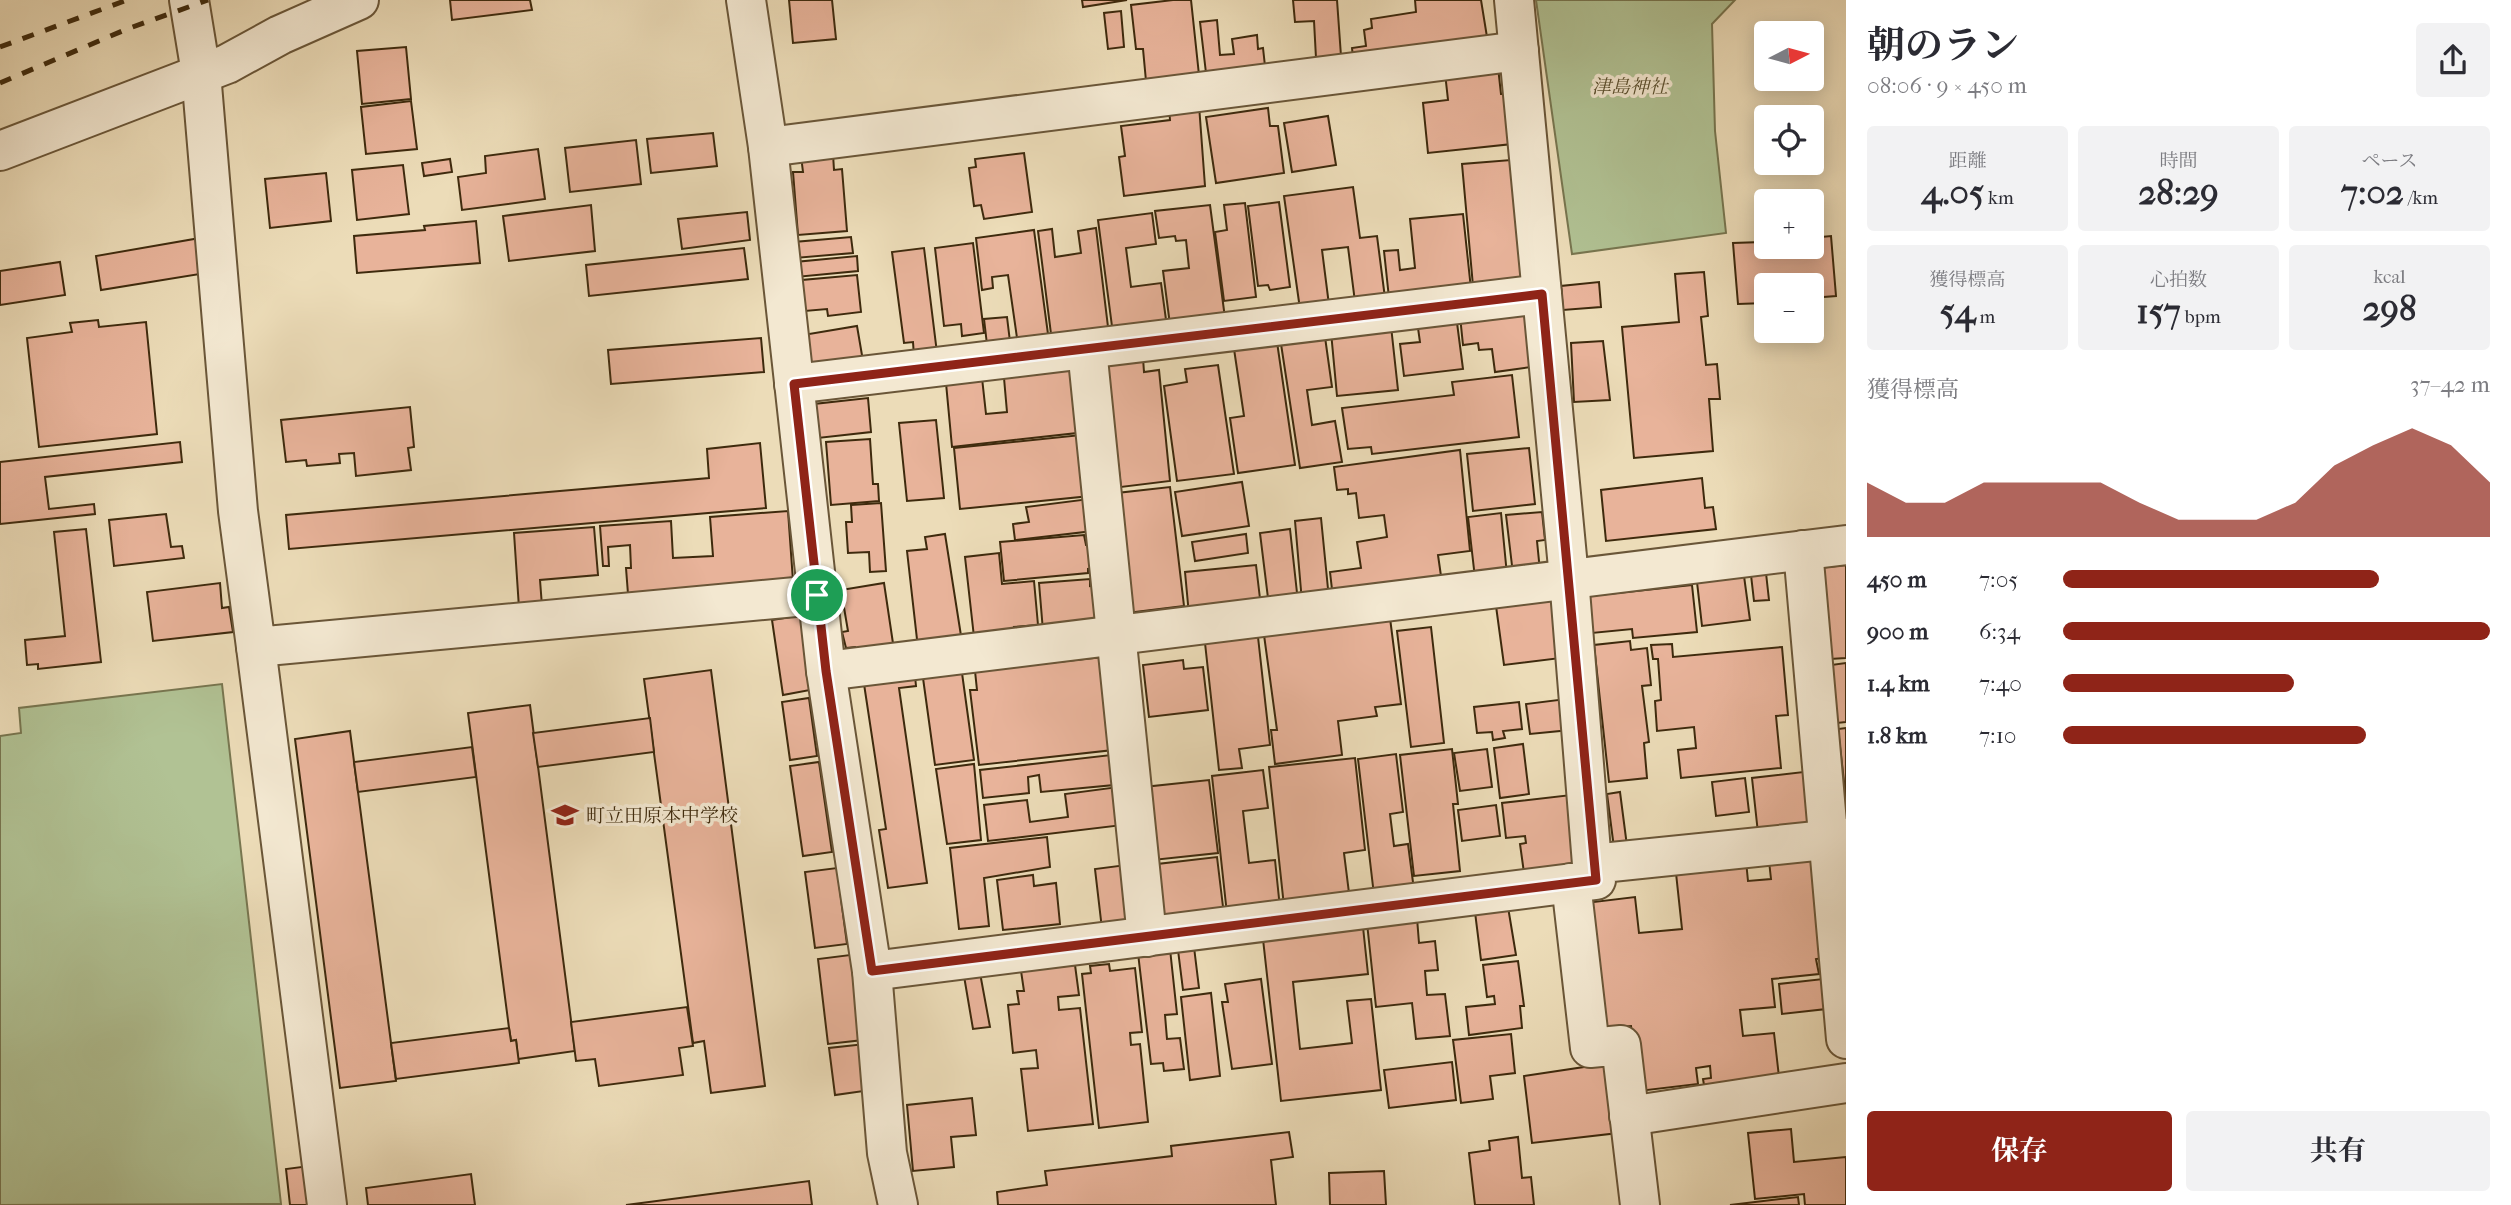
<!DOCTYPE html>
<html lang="ja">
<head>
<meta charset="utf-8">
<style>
  :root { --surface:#fff; --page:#f2f2f3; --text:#2b2b33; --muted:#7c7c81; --accent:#8f2418 }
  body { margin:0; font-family:"IM FELL French Canon","Noto Serif JP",serif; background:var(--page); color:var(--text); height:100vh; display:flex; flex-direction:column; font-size:26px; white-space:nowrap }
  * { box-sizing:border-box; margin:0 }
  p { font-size:23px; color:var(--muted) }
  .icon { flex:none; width:38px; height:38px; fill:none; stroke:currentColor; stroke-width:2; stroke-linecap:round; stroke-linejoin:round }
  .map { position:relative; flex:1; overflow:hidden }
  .side { display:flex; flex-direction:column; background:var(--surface); width:665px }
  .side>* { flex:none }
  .needle { width:46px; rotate:84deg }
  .buttons { position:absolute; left:1754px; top:21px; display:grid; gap:14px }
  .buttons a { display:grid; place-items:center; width:70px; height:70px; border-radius:7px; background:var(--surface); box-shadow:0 4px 18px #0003; font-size:35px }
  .pin { position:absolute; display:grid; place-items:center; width:60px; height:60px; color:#fff; margin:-30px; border:4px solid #fff; border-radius:50%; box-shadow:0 2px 7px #0007 }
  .round { display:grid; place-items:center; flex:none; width:74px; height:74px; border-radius:7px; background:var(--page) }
  .overview { display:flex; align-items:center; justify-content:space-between; height:119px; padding:0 21px }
  h1 { font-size:38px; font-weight:700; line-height:52px }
  .figures { display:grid; grid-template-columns:repeat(3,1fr); gap:10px; height:119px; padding:7px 21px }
  .figures div { display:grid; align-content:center; border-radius:7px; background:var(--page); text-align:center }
  .figures b { font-size:35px; font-weight:700 }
  .figures small { font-size:19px; font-weight:400 }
  .figures p { font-size:19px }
  .chart { height:196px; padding:14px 21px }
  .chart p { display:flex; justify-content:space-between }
  .chart svg { width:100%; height:126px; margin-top:7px; fill:var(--accent); opacity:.7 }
  .action { display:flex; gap:14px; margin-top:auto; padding:14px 21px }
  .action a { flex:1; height:80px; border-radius:7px; background:var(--accent); color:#fff; font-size:28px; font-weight:700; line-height:80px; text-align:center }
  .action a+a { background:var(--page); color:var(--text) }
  ul { padding:0 21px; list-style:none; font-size:23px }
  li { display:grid; grid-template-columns:112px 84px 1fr; align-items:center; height:52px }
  li i { height:18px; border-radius:9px; background:var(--accent) }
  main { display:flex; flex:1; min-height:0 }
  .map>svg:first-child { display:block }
</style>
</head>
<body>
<main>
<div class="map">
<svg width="1846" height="1205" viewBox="0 0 1846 1205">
  <rect width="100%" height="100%" fill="#ecdcb8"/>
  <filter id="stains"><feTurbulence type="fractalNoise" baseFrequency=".00286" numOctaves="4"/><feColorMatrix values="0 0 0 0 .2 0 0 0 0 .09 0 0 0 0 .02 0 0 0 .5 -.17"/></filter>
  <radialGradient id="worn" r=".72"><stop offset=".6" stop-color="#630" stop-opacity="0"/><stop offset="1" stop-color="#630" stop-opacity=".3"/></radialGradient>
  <g fill="#b1c294" stroke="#787650" stroke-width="2">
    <path d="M1536,0H1735L1712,24L1715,131L1726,233L1572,254Z"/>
    <path d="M222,684L281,1204L0,1205V736L21,733L19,708Z"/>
  </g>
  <g fill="#e8b39a" stroke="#3e2a0d" stroke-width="2">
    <path d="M450,0H530L532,10L452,20Z"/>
    <path d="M789,0H832L836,39L793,43Z"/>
    <path d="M1082,0H1127L1083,7Z"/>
    <path d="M1173,0H1191L1199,75L1146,81L1143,49H1136L1131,5Z"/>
    <path d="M1293,0H1337L1341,56L1316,58L1314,21L1295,22Z"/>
    <path d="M1415,0H1481L1487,37L1353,57L1352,48L1366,46L1364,30L1372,28L1371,19L1416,12Z"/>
    <path d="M1121,11L1124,47L1108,49L1104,13Z"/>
    <path d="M1217,20L1220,55L1234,54L1232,39L1257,35L1258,49L1263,48L1265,66L1206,73L1200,22Z"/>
    <path d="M406,47L411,99L362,104L357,51Z"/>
    <path d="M1498,67L1501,94H1507L1512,144L1428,153L1423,103L1448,100L1445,73Z"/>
    <path d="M411,101L417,149L366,154L361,107Z"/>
    <path d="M1199,105L1205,186L1124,196L1119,157L1125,156L1121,126L1170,120L1169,108Z"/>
    <path d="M1268,108L1270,126H1278L1284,173L1216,183L1206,117Z"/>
    <path d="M1328,116L1336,165L1292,172L1284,123Z"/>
    <path d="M713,133L717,166L651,173L647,139Z"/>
    <path d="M636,140L641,184L570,192L565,148Z"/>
    <path d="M538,149L545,199L462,210L458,177L486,173L485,156Z"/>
    <path d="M1024,153L1032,212L984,219L981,205L974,206L969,168L976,167L975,159Z"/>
    <path d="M833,154L834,170L842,169L847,231L798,235L793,172H803L801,156Z"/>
    <path d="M450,159L452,172L424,176L422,163Z"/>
    <path d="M1511,160L1522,282L1473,286L1462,164Z"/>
    <path d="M403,165L409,214L357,220L352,170Z"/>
    <path d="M326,173L331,221L270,228L265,179Z"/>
    <path d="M1353,187L1360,238L1377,236L1385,298L1355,302L1348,247L1322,250L1329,305L1300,309L1284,196Z"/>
    <path d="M1279,202L1290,287L1270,290L1268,285L1258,286L1248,206Z"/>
    <path d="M1245,203L1256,297L1224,301L1215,232L1227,230L1224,205Z"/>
    <path d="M591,205L595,251L509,261L503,216Z"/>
    <path d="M1210,205L1225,318L1170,325L1163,271L1189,268L1186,240L1176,241L1175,236L1159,238L1155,211Z"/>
    <path d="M747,212L750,240L682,249L678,219Z"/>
    <path d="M1152,213L1156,244L1126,248L1131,287L1161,283L1167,327L1113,334L1098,220Z"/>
    <path d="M1463,214L1471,289L1389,298L1384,251L1398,250L1400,270L1415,268L1410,219Z"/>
    <path d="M476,221L480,263L357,273L354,236L425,230L424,226Z"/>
    <path d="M1096,228L1108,327L1051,334L1038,231L1052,229L1055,257L1081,253L1078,231Z"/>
    <path d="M1034,230L1048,334L1017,338L1008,275L992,277L993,288L982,290L976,238Z"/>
    <path d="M1762,232H1766V247H1811V238L1831,236L1836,296L1811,298V285H1766V303L1738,304L1733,243L1762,242Z"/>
    <path d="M851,237L853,253L795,258L794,242Z"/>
    <path d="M200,238L206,273L101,290L96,256Z"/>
    <path d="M973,243L984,333L962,336L961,324L944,326L935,248Z"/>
    <path d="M744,248L748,279L589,296L586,265Z"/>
    <path d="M924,248L937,353L914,356L913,342L904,343L892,252Z"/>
    <path d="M857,256L858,271L796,277L795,262Z"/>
    <path d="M60,262L65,295L0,305V271Z"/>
    <path d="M1704,272L1708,316L1701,317L1706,365L1717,364L1720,399H1709L1713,451L1634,458L1622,327L1679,322L1675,274Z"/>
    <path d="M857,275L861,312L828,316L827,309L805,311L802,280Z"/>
    <path d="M1599,282L1601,307L1563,310L1561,286Z"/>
    <path d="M1524,309L1531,367L1495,372L1492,349L1479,350L1478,343L1463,345L1460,316Z"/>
    <path d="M1456,315L1463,369L1404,376L1400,344L1420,342L1417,321Z"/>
    <path d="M1007,317L1011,350L988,353L984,319Z"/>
    <path d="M98,320L99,327L146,322L157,434L39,447L27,338L72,332L70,323Z"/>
    <path d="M857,326L863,361L810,370L803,335Z"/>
    <path d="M1391,326L1398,390L1337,396L1331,332Z"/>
    <path d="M1325,337L1332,387L1307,390L1312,425L1335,421L1342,462L1300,468L1281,344Z"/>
    <path d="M761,338L764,372L611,384L608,350Z"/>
    <path d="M1603,341L1610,400L1574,402L1571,343Z"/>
    <path d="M1277,342L1295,465L1238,473L1230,418L1244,416L1234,349Z"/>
    <path d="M1143,358L1144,372L1159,370L1170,481L1121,487L1109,389L1102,363Z"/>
    <path d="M1218,365L1234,474L1177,481L1164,386L1187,382L1185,369Z"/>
    <path d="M1070,370L1077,433L952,447L946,383L982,378L986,414L1007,412L1004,378Z"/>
    <path d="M1512,375L1519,437L1372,454L1371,447L1348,449L1342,408L1454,395L1452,382Z"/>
    <path d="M868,398L871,432L818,438L814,404Z"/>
    <path d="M410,407L414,447L408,448L411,470L356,476L354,453L339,454L340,463L307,466L306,460L286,462L281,420Z"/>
    <path d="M936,420L944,498L907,501L899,423Z"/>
    <path d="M1081,435L1090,496L960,509L954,448Z"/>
    <path d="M870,439L873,484H878L879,501L831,505L826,442Z"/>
    <path d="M180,442L182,462L45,477L49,509L94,504L95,514L0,524V462Z"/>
    <path d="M760,443L766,508L289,549L286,515L709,478L707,449Z"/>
    <path d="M1529,448L1535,504L1473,511L1467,454Z"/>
    <path d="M1460,450L1470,551L1438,555L1442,583L1333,598L1330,572L1361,568L1357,542L1387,537L1384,515L1359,518L1356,493L1348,494V489L1337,490L1334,467Z"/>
    <path d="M1702,478L1705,508L1713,507L1716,529L1606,541L1601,490Z"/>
    <path d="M1242,482L1249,526L1182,536L1175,492Z"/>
    <path d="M1170,487L1184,606L1127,613L1117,493Z"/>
    <path d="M1089,499L1093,531L1015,540L1013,524L1029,522L1026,507Z"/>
    <path d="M881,503L886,571L870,572L869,552L848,553L846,522H852L851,505Z"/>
    <path d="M788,511L793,581L628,594L626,568H631L630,545L608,547L609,566H603L600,526L671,521L673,558L713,556L710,517Z"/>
    <path d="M1542,512L1545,540L1537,541L1540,571L1513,574L1506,515Z"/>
    <path d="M1501,513L1507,575L1475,578L1468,517Z"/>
    <path d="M166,514L171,547L182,546L184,558L114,566L109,520Z"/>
    <path d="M1321,518L1329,599L1302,602L1295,521Z"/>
    <path d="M594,527L598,575L540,580L542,606L519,608L514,533Z"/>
    <path d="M86,529L101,662L38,669V664L27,665L25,640L65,636L54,532Z"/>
    <path d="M1290,529L1298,602L1268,598L1260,533Z"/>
    <path d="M945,534L962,642L918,648L907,551L927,549L925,537Z"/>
    <path d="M1246,534L1248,553L1195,561L1192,542Z"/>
    <path d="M1084,535L1086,545L1095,544L1097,568L1088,569V573L1004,581L1000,542Z"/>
    <path d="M999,553L1002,584L1034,581L1038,625L1014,627L1015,633L974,637L965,557Z"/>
    <path d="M1256,565L1261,607L1189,615L1185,572Z"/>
    <path d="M1846,565V658L1830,659L1819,568Z"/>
    <path d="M1766,573L1769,600L1754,601L1751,575Z"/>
    <path d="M1744,576L1750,620L1702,626L1697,582Z"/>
    <path d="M1090,579V586L1096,585L1100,626L1043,631L1039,583Z"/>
    <path d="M220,583L222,608L229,607L233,632L153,641L147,592Z"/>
    <path d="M884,583L894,650L856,656L855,647L846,648L842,632L848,631L841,590Z"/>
    <path d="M1692,585L1697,632L1633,638L1632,629L1592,633L1589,596Z"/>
    <path d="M1554,599L1561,658L1504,665L1496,606Z"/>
    <path d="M803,615L810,690L783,695L772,620Z"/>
    <path d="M1390,618L1401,704L1375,707L1377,716L1338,721L1342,755L1275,764L1271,730H1277L1264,635Z"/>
    <path d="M1431,627L1444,743L1411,747L1397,631Z"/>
    <path d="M1258,637L1270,745L1239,749L1242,768L1219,770L1205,643Z"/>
    <path d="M1630,641L1631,650L1647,648L1651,685L1642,686L1649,742L1644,743L1647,778L1609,782L1594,645Z"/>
    <path d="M1672,644L1673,657L1782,647L1788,715L1776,716L1781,768L1681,778L1678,750L1696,748L1694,727L1657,731L1655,701L1661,700L1658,659H1653L1651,645Z"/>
    <path d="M1103,657L1113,750L979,765L970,690H977L975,671Z"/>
    <path d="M1183,660L1184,669L1203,667L1208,710L1149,717L1143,665Z"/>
    <path d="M1846,663V722L1837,723L1831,665Z"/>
    <path d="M711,670L765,1086L711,1093L704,1041L693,1043L644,679Z"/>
    <path d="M962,673L974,760L935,765L923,678Z"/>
    <path d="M915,676L916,686L899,688L927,883L888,888L879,830L886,829L864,684Z"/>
    <path d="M809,698L817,756L790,760L782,702Z"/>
    <path d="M1566,699L1570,730L1530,734L1526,704Z"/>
    <path d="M1519,702L1522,729L1503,731L1505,738L1493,740L1492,732L1477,733L1474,707Z"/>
    <path d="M530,705L575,1051L518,1059L516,1040L511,1041L509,1028L468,713Z"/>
    <path d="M650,718L654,752L538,767L533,733Z"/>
    <path d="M1846,728V799L1838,729Z"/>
    <path d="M350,731L396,1081L340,1088L295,739Z"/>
    <path d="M1523,744L1529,794L1500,798L1494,748Z"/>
    <path d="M472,747L476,777L358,792L354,762Z"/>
    <path d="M1452,749L1458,804H1453L1460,871L1414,876L1400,755Z"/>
    <path d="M1487,749L1492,787L1460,791L1454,753Z"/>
    <path d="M1396,754L1403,812L1390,814L1394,846L1408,844L1414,890L1374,895L1358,759Z"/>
    <path d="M1111,755L1114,785L1041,792L1039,775L1028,777L1029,793L983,798L980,770Z"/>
    <path d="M1355,758L1365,850L1344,853L1349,893L1284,906L1269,767Z"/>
    <path d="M819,762L832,852L803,856L790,766Z"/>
    <path d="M974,764L981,840L947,844L936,769Z"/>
    <path d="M1263,770L1268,808L1243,811L1249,863L1275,860L1280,908L1227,914L1212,776Z"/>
    <path d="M1812,771L1818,826L1758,833L1752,778Z"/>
    <path d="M1745,778L1749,812L1716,816L1712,782Z"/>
    <path d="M1209,780L1218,853L1153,860L1144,787Z"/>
    <path d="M1118,787L1123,825L988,841L984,805L1027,800L1030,822L1068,817L1065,794Z"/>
    <path d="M1620,792L1627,846L1614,848L1607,794Z"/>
    <path d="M1571,795L1579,868L1524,873L1520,844L1526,843L1525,836L1506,838L1502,803Z"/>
    <path d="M1496,805L1500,836L1462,841L1458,810Z"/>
    <path d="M1047,837L1050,867L984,878L989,926L959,929L950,848Z"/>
    <path d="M1818,856L1824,958L1816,959L1819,974L1772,979L1775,1007L1740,1010L1743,1036L1774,1033L1779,1077L1704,1085L1703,1079L1711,1078L1710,1066L1696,1068L1698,1084L1639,1091L1631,1026L1600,1029L1585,903L1635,897L1639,933L1682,929L1676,873L1746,861L1748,881L1771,879L1769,861Z"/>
    <path d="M1217,857L1224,915L1156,922L1149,865Z"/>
    <path d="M1126,865L1133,925L1102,929L1095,869Z"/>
    <path d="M837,868L847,944L815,948L805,872Z"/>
    <path d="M1033,875L1034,886L1056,883L1060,924L1003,930L997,880Z"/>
    <path d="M1508,907L1516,955L1481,960L1475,912Z"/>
    <path d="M1417,918L1419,943L1435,941L1438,970L1425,971L1427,995L1445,994L1450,1036L1416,1039L1412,1003L1376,1007L1367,923Z"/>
    <path d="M1363,927L1368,974L1293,982L1300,1049L1352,1043L1347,1001L1371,999L1381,1090L1281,1101L1263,939Z"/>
    <path d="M1194,947L1199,988L1183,990L1178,950Z"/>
    <path d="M1170,949L1177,1014L1165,1015L1167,1039L1180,1038L1184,1069L1164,1071L1163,1063L1151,1064L1138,953Z"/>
    <path d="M858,954L863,1040L828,1044L818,959Z"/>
    <path d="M1518,961L1524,1006H1520L1522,1028L1469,1035L1466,1007L1495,1004L1494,996L1487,997L1483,965Z"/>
    <path d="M1109,964L1110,971L1135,968L1142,1032L1130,1033L1131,1045L1140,1044L1148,1122L1099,1128L1082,974L1091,973L1090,966Z"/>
    <path d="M1075,965L1079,995L1058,997L1059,1010L1080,1008L1093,1124L1028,1131L1021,1069L1038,1068L1036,1050L1013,1053L1008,1005L1019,1004L1017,991H1024L1021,971Z"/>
    <path d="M980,973L990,1027L973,1029L964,976Z"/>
    <path d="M1261,979L1272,1064L1232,1069L1222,1002H1228L1225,984Z"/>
    <path d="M1823,979L1826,1009L1782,1014L1779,984Z"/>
    <path d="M1211,993L1220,1076L1190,1080L1181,997Z"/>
    <path d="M687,1007L693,1046L679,1048L683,1075L599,1086L595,1059L576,1061L571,1022Z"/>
    <path d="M509,1028L511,1041L516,1040L519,1063L396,1079L391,1043Z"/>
    <path d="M1511,1034L1515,1073L1490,1076L1493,1099L1461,1103L1453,1040Z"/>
    <path d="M865,1044L871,1090L835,1095L829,1048Z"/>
    <path d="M1452,1062L1456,1100L1389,1108L1384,1070Z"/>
    <path d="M1611,1063L1618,1133L1532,1143L1524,1076Z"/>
    <path d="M972,1098L976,1135L951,1137L954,1167L913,1171L907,1105Z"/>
    <path d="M1791,1129L1794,1162L1846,1157V1205H1805L1804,1194L1755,1199L1748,1133Z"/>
    <path d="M1289,1132L1293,1157L1271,1160L1276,1205H998L997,1192L1047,1185L1045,1171L1172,1156L1171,1146Z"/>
    <path d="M1518,1137L1522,1178L1531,1177L1534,1205H1475L1469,1153L1490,1150L1489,1141Z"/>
    <path d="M309,1166L314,1205H290L286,1169Z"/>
    <path d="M1384,1171L1386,1205H1330L1329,1173Z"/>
    <path d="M471,1174L475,1205H368L366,1188Z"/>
    <path d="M809,1181L812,1205H626Z"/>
    <path d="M1798,1197L1799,1205H1730Z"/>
  </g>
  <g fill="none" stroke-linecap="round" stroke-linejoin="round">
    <defs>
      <g id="minor">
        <path d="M189,0L201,73L238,511L256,647L817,595"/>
        <path d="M746,0L768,147L826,671L872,971L887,1153L898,1205"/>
        <path d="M1514,0L1569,578L1592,864"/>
        <path d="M768,147L1519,51"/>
        <path d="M0,151L227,64L280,35L359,0"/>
        <path d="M1087,349L1147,937"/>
        <path d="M794,384L1542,294"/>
        <path d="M1803,550L1846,1039"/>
        <path d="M256,647L327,1205"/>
        <path d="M826,671L1846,545"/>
        <path d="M1571,883L1590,1048L1621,1045L1640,1205"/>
        <path d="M872,971L1596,880L1592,864L1846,838"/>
        <path d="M1629,1116L1846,1083"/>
      </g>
    </defs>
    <use href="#minor" stroke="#6a5638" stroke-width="42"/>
    <use href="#minor" stroke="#f3e8d1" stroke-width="38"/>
    <g stroke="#3e2a0d" stroke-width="5" stroke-dasharray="12 12" stroke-linecap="butt">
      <path d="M0,47L127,0"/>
      <path d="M0,83L127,29L208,0"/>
    </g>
  </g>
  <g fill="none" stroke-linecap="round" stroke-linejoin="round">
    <defs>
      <path id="route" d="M1542,294L1596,880L872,971L826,671L794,384Z"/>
    </defs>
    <use href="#route" stroke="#fff" stroke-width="14"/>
    <use href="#route" stroke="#8f2418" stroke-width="9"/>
  </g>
  <defs>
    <symbol id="school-bare" viewBox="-9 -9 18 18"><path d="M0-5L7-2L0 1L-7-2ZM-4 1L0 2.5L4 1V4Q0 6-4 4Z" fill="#8f2418" stroke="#f3e8d1" stroke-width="2.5" paint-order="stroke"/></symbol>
  </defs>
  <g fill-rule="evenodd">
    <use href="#school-bare" x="546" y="796" width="38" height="38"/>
  </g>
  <g text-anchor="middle" stroke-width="7" stroke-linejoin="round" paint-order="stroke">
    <g font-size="19" font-style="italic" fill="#5b502f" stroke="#f3e8d1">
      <text x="1630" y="93">津島神社</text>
    </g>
    <g font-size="19" fill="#3e2a0d" stroke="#f3e8d1" text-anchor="start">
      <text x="586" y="822">町立田原本中学校</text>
    </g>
  </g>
  <rect width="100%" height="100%" filter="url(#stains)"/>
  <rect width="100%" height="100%" fill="url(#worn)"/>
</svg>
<div class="buttons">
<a><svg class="needle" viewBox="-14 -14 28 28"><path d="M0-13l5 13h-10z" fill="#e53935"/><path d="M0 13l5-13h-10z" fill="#7c7c81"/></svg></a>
<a><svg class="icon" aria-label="locate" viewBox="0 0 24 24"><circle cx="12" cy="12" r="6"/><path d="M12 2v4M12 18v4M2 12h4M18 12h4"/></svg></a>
<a>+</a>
<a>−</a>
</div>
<div class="pin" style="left:817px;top:595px;background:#1e9e55"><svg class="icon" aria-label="arrive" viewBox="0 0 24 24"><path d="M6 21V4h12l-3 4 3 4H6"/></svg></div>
</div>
<section class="side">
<div class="overview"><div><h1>朝のラン</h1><p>08:06 · 9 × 450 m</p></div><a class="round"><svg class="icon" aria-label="share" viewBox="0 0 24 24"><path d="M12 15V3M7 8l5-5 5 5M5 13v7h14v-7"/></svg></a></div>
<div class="figures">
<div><p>距離</p><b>4.05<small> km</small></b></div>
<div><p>時間</p><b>28:29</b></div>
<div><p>ペース</p><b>7:02<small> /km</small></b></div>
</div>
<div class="figures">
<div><p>獲得標高</p><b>54<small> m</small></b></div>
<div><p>心拍数</p><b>157<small> bpm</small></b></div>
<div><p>kcal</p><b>298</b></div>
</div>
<div class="chart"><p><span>獲得標高</span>37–42 m</p>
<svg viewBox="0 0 160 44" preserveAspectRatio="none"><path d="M0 44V25L10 32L20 32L30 25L40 25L50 25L60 25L70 32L80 38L90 38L100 38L110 32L120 19L130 12L140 6L150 12L160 25V44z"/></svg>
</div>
<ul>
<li><b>450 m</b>7:05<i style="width:74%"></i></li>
<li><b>900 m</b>6:34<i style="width:100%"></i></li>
<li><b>1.4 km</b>7:40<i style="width:54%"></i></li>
<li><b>1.8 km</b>7:10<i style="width:71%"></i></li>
</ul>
<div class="action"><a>保存</a><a>共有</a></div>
</section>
</main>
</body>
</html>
